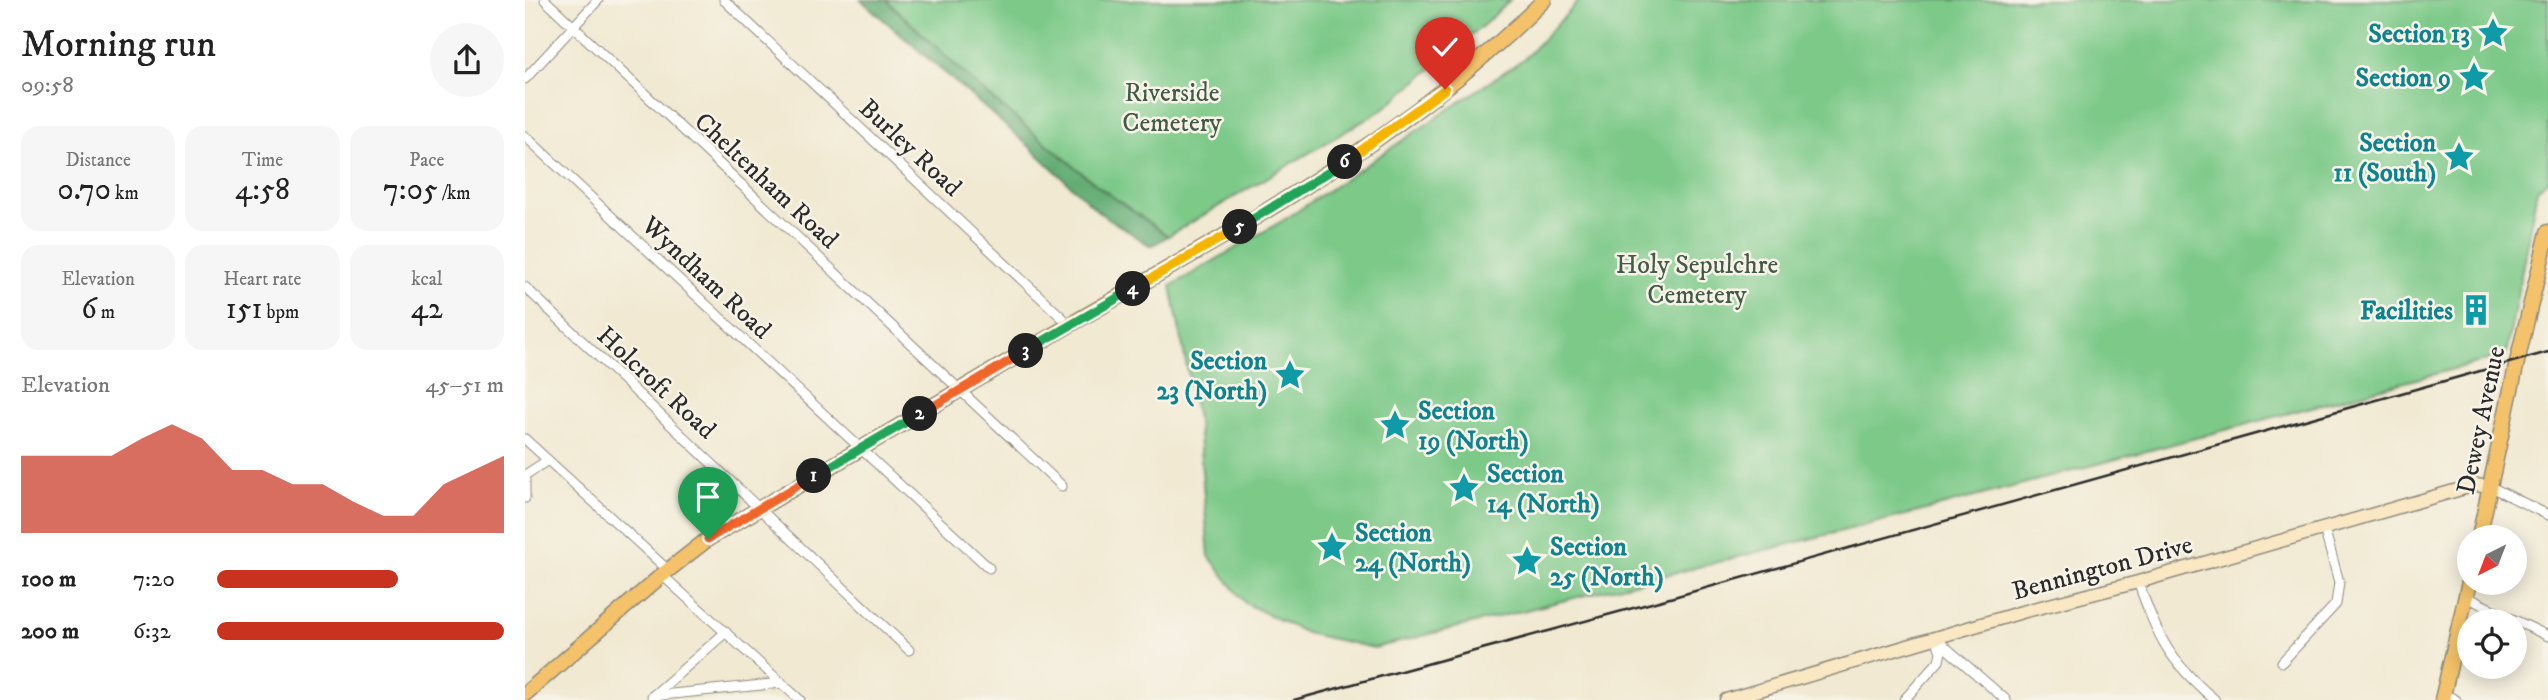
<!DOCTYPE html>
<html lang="en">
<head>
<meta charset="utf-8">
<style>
  :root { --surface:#fff; --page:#f6f6f6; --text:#222; --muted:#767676; --accent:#c8321e }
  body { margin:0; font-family:"IM FELL DW Pica",serif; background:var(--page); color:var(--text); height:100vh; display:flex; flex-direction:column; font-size:26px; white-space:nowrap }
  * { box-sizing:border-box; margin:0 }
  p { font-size:23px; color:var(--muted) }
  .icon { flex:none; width:38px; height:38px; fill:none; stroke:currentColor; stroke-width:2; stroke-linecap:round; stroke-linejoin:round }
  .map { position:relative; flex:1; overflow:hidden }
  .details { display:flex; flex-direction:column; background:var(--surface); width:525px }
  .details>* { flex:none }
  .needle { width:46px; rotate:222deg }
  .tools { position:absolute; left:1932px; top:525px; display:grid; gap:14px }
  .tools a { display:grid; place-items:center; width:70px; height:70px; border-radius:50%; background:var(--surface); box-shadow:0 4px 18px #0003; font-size:35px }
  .pin { position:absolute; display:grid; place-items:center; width:60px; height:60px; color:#fff; margin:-72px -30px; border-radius:50% 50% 50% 0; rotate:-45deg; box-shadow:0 0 7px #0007 }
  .pin .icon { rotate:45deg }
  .km { position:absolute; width:35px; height:35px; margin:-18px; border-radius:50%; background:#222; color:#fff; font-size:19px; line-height:35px; text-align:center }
  .round { display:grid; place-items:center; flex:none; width:74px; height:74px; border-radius:37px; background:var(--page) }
  .overview { display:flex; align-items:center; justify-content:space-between; height:119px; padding:0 21px }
  h1 { font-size:38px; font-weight:600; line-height:52px }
  .figures { display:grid; grid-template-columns:repeat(3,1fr); gap:10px; height:119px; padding:7px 21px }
  .figures div { display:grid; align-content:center; border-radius:18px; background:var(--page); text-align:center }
  .figures b { font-size:30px; font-weight:600 }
  .figures small { font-size:19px; font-weight:400 }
  .figures p { font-size:19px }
  .chart { height:196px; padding:14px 21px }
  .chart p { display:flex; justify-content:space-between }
  .chart svg { width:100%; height:126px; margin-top:7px; fill:var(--accent); opacity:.7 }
  ul { padding:0 21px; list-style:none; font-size:23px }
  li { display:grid; grid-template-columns:112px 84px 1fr; align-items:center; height:52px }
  li i { height:18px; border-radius:9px; background:var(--accent) }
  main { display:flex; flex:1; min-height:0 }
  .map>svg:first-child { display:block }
</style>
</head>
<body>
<main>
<section class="details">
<div class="overview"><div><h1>Morning run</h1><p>09:58</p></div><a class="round"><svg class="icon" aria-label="share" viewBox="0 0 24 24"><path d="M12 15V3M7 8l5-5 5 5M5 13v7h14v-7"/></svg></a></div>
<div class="figures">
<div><p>Distance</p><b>0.70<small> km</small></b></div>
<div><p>Time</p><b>4:58</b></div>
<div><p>Pace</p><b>7:05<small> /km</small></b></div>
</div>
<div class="figures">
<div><p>Elevation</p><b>6<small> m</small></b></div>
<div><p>Heart rate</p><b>151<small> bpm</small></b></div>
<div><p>kcal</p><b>42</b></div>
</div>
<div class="chart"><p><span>Elevation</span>45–51 m</p>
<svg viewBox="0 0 160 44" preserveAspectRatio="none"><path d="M0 44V17L10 17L20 17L30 17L40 11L50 6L60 11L70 22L80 22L90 27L100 27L110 33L120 38L130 38L140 27L150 22L160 17V44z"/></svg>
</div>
<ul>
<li><b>100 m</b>7:20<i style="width:63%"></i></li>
<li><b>200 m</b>6:32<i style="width:100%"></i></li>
</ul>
</section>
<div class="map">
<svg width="2023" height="700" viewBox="0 0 2023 700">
  <rect width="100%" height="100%" fill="#f7f3e8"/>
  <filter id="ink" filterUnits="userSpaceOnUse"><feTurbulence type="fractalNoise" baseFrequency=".0143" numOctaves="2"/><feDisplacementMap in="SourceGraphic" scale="14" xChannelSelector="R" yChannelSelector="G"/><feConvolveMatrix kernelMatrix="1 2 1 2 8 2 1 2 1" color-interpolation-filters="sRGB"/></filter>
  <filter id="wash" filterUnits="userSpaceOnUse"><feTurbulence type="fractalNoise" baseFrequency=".00686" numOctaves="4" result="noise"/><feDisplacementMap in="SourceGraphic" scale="28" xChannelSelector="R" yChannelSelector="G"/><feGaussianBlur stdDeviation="1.57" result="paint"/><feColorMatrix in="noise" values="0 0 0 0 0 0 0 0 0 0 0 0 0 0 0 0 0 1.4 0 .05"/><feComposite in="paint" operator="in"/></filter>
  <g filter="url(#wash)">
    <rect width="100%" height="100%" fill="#f1e9d2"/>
    <g fill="#7bc988" stroke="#537a5a" stroke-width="2">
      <path d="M361,0H985L962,22L857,110L643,236L574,187L458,91Z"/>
      <path d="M1055,0H2023V179L2012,190L1981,355L1401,510L849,648L781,633L720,603L684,556L673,424L646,286L762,218L1000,58Z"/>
    </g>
    <path fill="#64ad74" stroke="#486c50" stroke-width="2" d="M336,0H361L458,91L574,187L643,236L626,246L575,213L505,147Z"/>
  </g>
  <g filter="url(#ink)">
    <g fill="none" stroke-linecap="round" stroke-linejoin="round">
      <defs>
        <g id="street">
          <path d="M20,0L537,486"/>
          <path d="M199,0L545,325"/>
          <path d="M0,79L73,0"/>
          <path d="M0,136L464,568"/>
          <path d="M0,287L384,650"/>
          <path d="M0,439L143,570"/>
          <path d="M0,475L23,460"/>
          <path d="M0,480V498"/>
          <path d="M1966,487L2023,515"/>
          <path d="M137,575L275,700"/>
          <path d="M1613,582C1634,639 1643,660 1690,700"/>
          <path d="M1941,597L2023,636"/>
          <path d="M1411,639L1481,700"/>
          <path d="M1757,662L1811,604L1814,582L1799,528"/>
          <path d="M1919,694L1931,700"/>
          <path d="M129,695L201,632"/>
          <path d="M127,696L257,683"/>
          <path d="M1379,700L1414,661L1416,652L1412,640"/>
        </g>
        <path id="secondary" d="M1201,700L1497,612L1613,582L1943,487L1951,485L1966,487"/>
        <g id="primary">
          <path d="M1954,537L1992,362L2023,232"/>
          <path d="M0,694L137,575L183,539C305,467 426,394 548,323C716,226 880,140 1019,0"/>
          <path d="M1917,700L1944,582"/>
        </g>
      </defs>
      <use href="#street" stroke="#8e8a7e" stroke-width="11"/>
      <use href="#secondary" stroke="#8e8a7e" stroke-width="15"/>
      <use href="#primary" stroke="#8e8a7e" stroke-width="17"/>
      <use href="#street" stroke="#fff" stroke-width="9"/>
      <use href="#secondary" stroke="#fae7c3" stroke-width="12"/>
      <use href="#primary" stroke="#f3c26a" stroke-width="14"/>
      <path stroke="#2b2b2b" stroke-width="2.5" d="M769,700L1145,598L2023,352"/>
    </g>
  </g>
  <g fill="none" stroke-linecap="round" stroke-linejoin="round" filter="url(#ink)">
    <defs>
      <path id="split-1" d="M183,539L289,476"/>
      <path id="split-2" d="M289,476L395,414"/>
      <path id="split-3" d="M395,414L501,351"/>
      <path id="split-4" d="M501,351L608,289"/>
      <path id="split-5" d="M608,289L715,227"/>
      <path id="split-6" d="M715,227L820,162"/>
      <path id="split-7" d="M820,162L920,89"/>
    </defs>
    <use href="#split-1" stroke="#fff" stroke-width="14"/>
    <use href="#split-2" stroke="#fff" stroke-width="14"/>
    <use href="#split-3" stroke="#fff" stroke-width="14"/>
    <use href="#split-4" stroke="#fff" stroke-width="14"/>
    <use href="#split-5" stroke="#fff" stroke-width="14"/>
    <use href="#split-6" stroke="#fff" stroke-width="14"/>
    <use href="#split-7" stroke="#fff" stroke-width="14"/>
    <use href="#split-1" stroke="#f0652b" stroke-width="9"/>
    <use href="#split-2" stroke="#22a559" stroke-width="9"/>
    <use href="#split-3" stroke="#f0652b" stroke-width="9"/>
    <use href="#split-4" stroke="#22a559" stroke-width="9"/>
    <use href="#split-5" stroke="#f5b400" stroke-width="9"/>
    <use href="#split-6" stroke="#22a559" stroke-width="9"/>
    <use href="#split-7" stroke="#f5b400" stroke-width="9"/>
  </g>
  <defs>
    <symbol id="sight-bare" viewBox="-9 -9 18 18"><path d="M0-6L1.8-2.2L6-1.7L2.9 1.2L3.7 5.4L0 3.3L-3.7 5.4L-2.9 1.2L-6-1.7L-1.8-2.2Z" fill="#0f9aa8" stroke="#f7f3e8" stroke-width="2.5" paint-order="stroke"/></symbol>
    <symbol id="building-bare" viewBox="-9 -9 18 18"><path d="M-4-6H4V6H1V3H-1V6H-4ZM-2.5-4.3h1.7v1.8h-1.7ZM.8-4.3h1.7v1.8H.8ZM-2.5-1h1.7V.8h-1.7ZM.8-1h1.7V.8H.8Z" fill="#0f9aa8" stroke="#f7f3e8" stroke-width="2.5" paint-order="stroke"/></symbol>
  </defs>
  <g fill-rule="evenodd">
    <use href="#sight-bare" x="1946" y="11" width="44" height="44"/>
    <use href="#sight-bare" x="1927" y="55" width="44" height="44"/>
    <use href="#sight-bare" x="1912" y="135" width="44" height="44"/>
    <use href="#building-bare" x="1929" y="288" width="44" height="44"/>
    <use href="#sight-bare" x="743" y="353" width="44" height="44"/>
    <use href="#sight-bare" x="848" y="403" width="44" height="44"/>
    <use href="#sight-bare" x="917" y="466" width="44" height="44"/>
    <use href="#sight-bare" x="785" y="525" width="44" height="44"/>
    <use href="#sight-bare" x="980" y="539" width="44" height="44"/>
  </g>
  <g text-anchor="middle" stroke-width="5" stroke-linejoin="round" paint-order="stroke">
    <g font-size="26" font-weight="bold" fill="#0d838f" stroke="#f7f3e8" text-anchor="end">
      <text x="1945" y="42">Section 13</text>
      <text x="1926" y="86">Section 9</text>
      <text x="1911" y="151">Section<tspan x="1911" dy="30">11 (South)</tspan></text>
      <text x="1928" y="319">Facilities</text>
      <text x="742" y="369">Section<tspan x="742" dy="30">23 (North)</tspan></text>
      <text x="893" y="419" text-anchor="start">Section<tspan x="893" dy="30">19 (North)</tspan></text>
      <text x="962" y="482" text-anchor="start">Section<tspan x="962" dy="30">14 (North)</tspan></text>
      <text x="830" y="541" text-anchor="start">Section<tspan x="830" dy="30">24 (North)</tspan></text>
      <text x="1025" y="555" text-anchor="start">Section<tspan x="1025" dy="30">25 (North)</tspan></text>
    </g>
    <g font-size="26" fill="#435a47" stroke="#f7f3e8">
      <text x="647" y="101">Riverside<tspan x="647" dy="30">Cemetery</tspan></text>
      <text x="1172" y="273">Holy Sepulchre<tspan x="1172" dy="30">Cemetery</tspan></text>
    </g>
    <g font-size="26" fill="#2b2b2b" stroke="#f7f3e8">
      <text transform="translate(386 147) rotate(43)" y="9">Burley Road</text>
      <text transform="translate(242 180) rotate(43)" y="9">Cheltenham Road</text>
      <text transform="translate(182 277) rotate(43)" y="9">Wyndham Road</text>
      <text transform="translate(132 382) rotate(43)" y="9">Holcroft Road</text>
      <text transform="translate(1955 420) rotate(-78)" y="9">Dewey Avenue</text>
      <text transform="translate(1577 567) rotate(-15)" y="9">Bennington Drive</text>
    </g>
  </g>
</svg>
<div class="tools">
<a><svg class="needle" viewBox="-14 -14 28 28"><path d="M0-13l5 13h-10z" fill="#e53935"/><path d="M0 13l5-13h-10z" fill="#767676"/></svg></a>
<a><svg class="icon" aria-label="locate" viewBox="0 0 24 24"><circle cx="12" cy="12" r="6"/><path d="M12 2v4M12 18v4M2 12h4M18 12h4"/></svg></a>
</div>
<div class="pin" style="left:183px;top:539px;background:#1e9e55"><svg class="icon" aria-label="arrive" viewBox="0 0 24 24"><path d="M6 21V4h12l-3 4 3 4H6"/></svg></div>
<div class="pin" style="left:920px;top:89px;background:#d93025"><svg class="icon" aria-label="check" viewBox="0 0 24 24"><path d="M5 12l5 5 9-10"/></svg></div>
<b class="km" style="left:289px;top:476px">1</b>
<b class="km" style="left:395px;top:414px">2</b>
<b class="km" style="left:501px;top:351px">3</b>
<b class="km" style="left:608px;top:289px">4</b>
<b class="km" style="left:715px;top:227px">5</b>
<b class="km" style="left:820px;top:162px">6</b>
</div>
</main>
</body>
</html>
